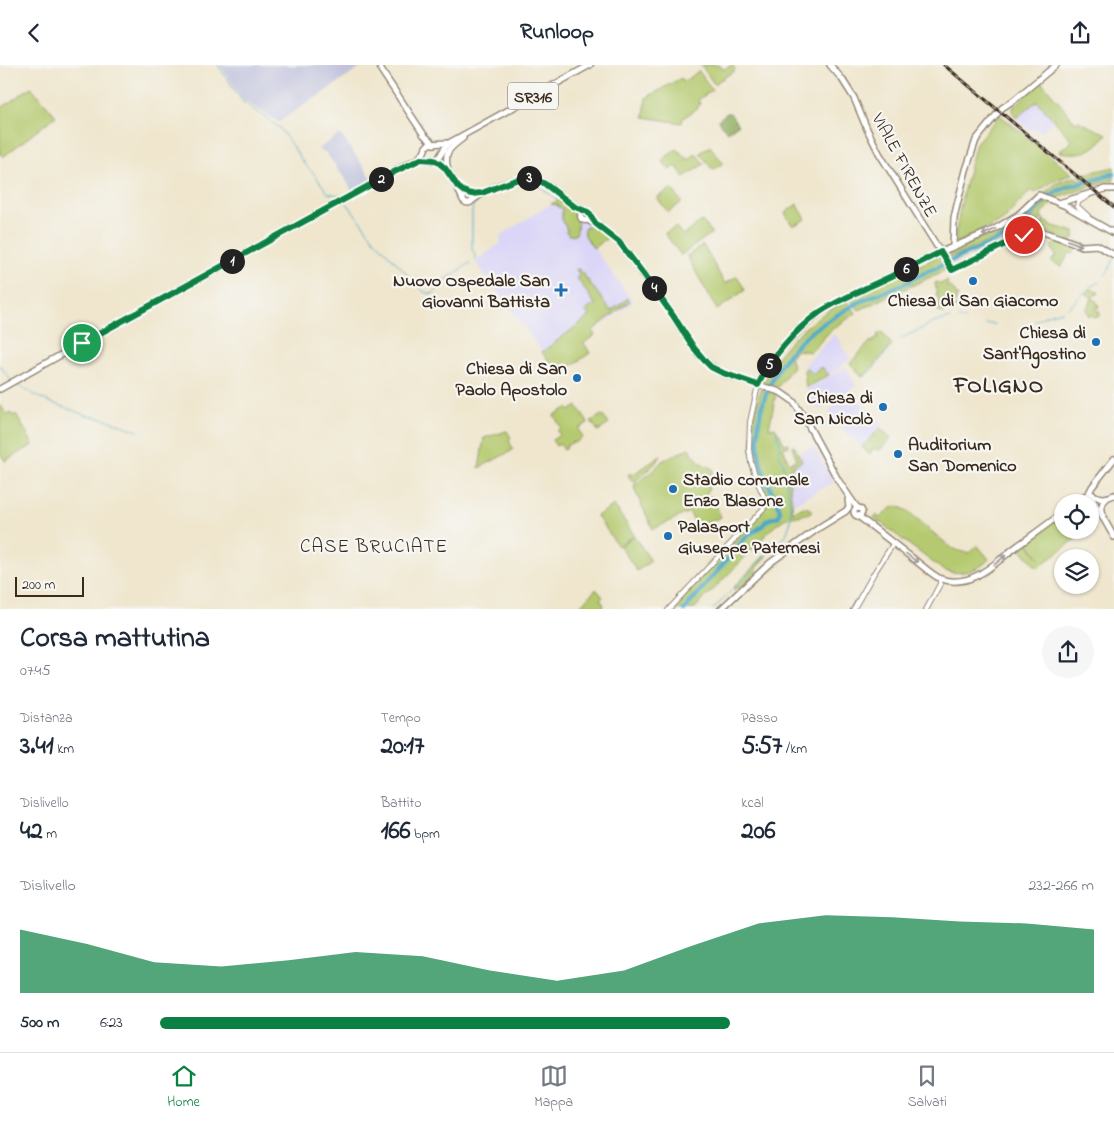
<!DOCTYPE html>
<html lang="it">
<head>
<meta charset="utf-8">
<style>
  :root { --surface:#fff; --page:#f6f6f7; --text:#1f2937; --muted:#747a83; --line:#e0e1e3; --accent:#0b8043 }
  body { margin:0; font-family:"Indie Flower",sans-serif; background:var(--page); color:var(--text); height:100vh; display:flex; flex-direction:column; font-size:19px; white-space:nowrap }
  * { box-sizing:border-box; margin:0 }
  p { font-size:16px; color:var(--muted) }
  .icon { flex:none; width:28px; height:28px; fill:none; stroke:currentColor; stroke-width:2; stroke-linecap:round; stroke-linejoin:round }
  .map { position:relative; height:544px; overflow:hidden }
  .details { display:flex; flex-direction:column; background:var(--surface); flex:1 }
  .details>* { flex:none }
  .tools { position:absolute; left:1054px; top:429px; display:grid; gap:10px }
  .tools a { display:grid; place-items:center; width:45px; height:45px; border-radius:50%; background:var(--surface); box-shadow:0 1px 4px #0004; font-size:25px }
  .scale { position:absolute; left:15px; bottom:12px; width:69px; box-sizing:border-box; padding-left:5px; border:2px solid #3b2a1e; border-top:0; font-size:14px; line-height:18px; white-space:nowrap; color:#3b2a1e; -webkit-text-stroke:4px #f6f6f2; paint-order:stroke }
  .pin { position:absolute; display:grid; place-items:center; width:42px; height:42px; color:#fff; margin:-21px; border:2px solid #fff; border-radius:50%; box-shadow:0 1px 5px #0007 }
  .km { position:absolute; width:25px; height:25px; margin:-12px; border-radius:50%; background:#222; color:#fff; font-size:14px; line-height:25px; text-align:center }
  .round { display:grid; place-items:center; flex:none; width:52px; height:52px; border-radius:26px; background:var(--page) }
  .summary { display:flex; align-items:center; justify-content:space-between; height:85px; padding:0 20px }
  h1 { font-size:28px; font-weight:700; line-height:38px }
  .metrics { display:grid; grid-template-columns:repeat(3,1fr); gap:8px; height:85px; padding:5px 20px }
  .metrics div { display:grid; align-content:center }
  .metrics b { font-size:25px; font-weight:700 }
  .metrics small { font-size:14px; font-weight:400 }
  .metrics p { font-size:14px }
  .chart { height:140px; padding:10px 20px }
  .chart p { display:flex; justify-content:space-between }
  .chart svg { width:100%; height:90px; margin-top:5px; fill:var(--accent); opacity:.7 }
  ul { padding:0 20px; list-style:none; font-size:16px }
  li { display:grid; grid-template-columns:80px 60px 1fr; align-items:center; height:38px }
  li i { height:12px; border-radius:6px; background:var(--accent) }
  header { display:flex; justify-content:space-between; align-items:center; height:65px; padding:0 20px; background:var(--surface); font-size:22px; font-weight:700 }
  .dock { display:flex; justify-content:space-around; align-items:center; height:70px; border-top:1px solid var(--line); background:var(--surface); font-size:14px; color:var(--muted) }
  .dock a { display:grid; justify-items:center; gap:2px }
  .dock .on { color:var(--accent) }
  .map>svg:first-child { display:block }
</style>
</head>
<body>
<header><svg class="icon" aria-label="back" viewBox="0 0 24 24"><path d="M15 5l-7 7 7 7"/></svg>Runloop<svg class="icon" aria-label="share" viewBox="0 0 24 24"><path d="M12 15V3M7 8l5-5 5 5M5 13v7h14v-7"/></svg></header>
<div class="map">
<svg width="1114" height="545" viewBox="0 0 1114 545">
  <rect width="100%" height="100%" fill="#f6f6f2"/>
  <filter id="ink" filterUnits="userSpaceOnUse"><feTurbulence type="fractalNoise" baseFrequency=".02" numOctaves="2"/><feDisplacementMap in="SourceGraphic" scale="10" xChannelSelector="R" yChannelSelector="G"/><feConvolveMatrix kernelMatrix="1 2 1 2 8 2 1 2 1" color-interpolation-filters="sRGB"/></filter>
  <filter id="wash" filterUnits="userSpaceOnUse"><feTurbulence type="fractalNoise" baseFrequency=".0096" numOctaves="4" result="noise"/><feDisplacementMap in="SourceGraphic" scale="20" xChannelSelector="R" yChannelSelector="G"/><feGaussianBlur stdDeviation="1.12" result="paint"/><feColorMatrix in="noise" values="0 0 0 0 0 0 0 0 0 0 0 0 0 0 0 0 0 1.4 0 .05"/><feComposite in="paint" operator="in"/></filter>
  <g filter="url(#wash)">
    <rect width="100%" height="100%" fill="#efe6cd"/>
    <g fill="#dbd6f7">
      <path d="M1036,36L1054,55L1041,67L1035,63L1033,65H1029L1016,53Z"/>
      <path d="M559,135L576,149L577,153L583,156L592,158L595,162L609,172L594,183L633,237L550,297L475,196L500,179L501,170L551,139Z"/>
      <path d="M834,269L843,280L841,281L851,294L841,301V303L806,323L804,301Z"/>
      <path d="M846,302L856,321L821,344L810,343L807,324Z"/>
      <path d="M848,329L854,335L857,333L864,341V342L883,359L862,382L829,352L831,349L829,346L834,341L833,338Z"/>
      <path d="M813,381L834,417L792,440L788,405L802,396L799,389Z"/>
    </g>
    <g fill="#c1c2dd">
      <path d="M220,0H365L279,57L244,36Z"/>
      <path d="M340,69L373,115L353,127L346,115L326,88L318,84Z"/>
    </g>
    <g fill="#b5ca6f" stroke="#787a46">
      <path d="M701,0H720L722,4H725L732,0L735,3L734,6L714,19Z"/>
      <path d="M699,6L712,25L698,35L700,39L698,41L699,42L683,53L682,58L644,52L646,33L681,13L684,17Z"/>
      <path d="M1041,16L1076,58L1079,56L1090,62L1107,69C1091,88 1083,90 1059,87L1072,76L1037,36L1016,53L1012,46L1014,41Z"/>
      <path d="M31,22L56,51L3,92L0,88V44Z"/>
      <path d="M1000,50L1072,109L1054,116L1035,128L1031,125L1007,151V152L997,159L956,178L955,172L963,128L976,78Z"/>
      <path d="M710,81L723,98L713,105L700,88Z"/>
      <path d="M677,84L687,94L685,96L696,89L704,99L684,112L676,101L669,105L662,95Z"/>
      <path d="M1114,102V107L1084,115L1079,110Z"/>
      <path d="M1114,111V115L1093,121L1060,132L1057,134L1053,131L1061,126Z"/>
      <path d="M1075,112L1081,116L1061,122L1048,130L1045,128V127L1057,118Z"/>
      <path d="M671,124H672L681,136V138L668,147L658,134V132Z"/>
      <path d="M1041,132L1044,133L1019,160L1009,168L960,189L947,193L945,189L1003,162L1018,154Z"/>
      <path d="M559,135L576,149C578,156 578,163 576,169C572,172 569,170 566,167L567,165L562,154V143L558,142V140L551,139Z"/>
      <path d="M1049,135L1054,137L1041,150L1045,157L1050,158V160L1074,167V174L1071,176L1039,165L1041,159L1043,158L1044,156L1042,154H1040L1039,158L1012,172L1020,165Z"/>
      <path d="M797,139L806,154L795,160H792L785,148Z"/>
      <path d="M702,156L712,168L681,190L665,169V168L676,162L683,170Z"/>
      <path d="M588,161L595,162L609,172L593,183L584,169V164Z"/>
      <path d="M1061,175L1077,180L1073,189L1069,188L1061,203L1058,200L1051,196L1056,191L1051,181Z"/>
      <path d="M703,180L725,219L737,211L745,225L717,245L687,191Z"/>
      <path d="M939,191L941,192L948,204L859,245L850,233Z"/>
      <path d="M576,204L580,205L611,246L627,234H628L630,236L592,266L595,270L584,278L590,288L561,308L550,297L542,287L590,251L588,248H587L585,246L595,239L577,213L579,209Z"/>
      <path d="M947,216L948,219L946,220L947,222H951L958,231L956,232V237L949,235L947,239L958,242V244L953,243L952,246H950V243L947,242V246H944V248L938,247L939,240L938,231H936L937,228L935,218L938,217L940,219Z"/>
      <path d="M1090,224L1098,226L1099,228L1095,230L1092,233L1097,237L1099,242L1095,244L1097,246L1099,245L1100,250L1096,253L1092,250L1089,251L1086,244L1092,234L1088,229H1085Z"/>
      <path d="M847,235L856,248L831,265L811,287L797,285L790,292L793,301L778,322L765,319L763,317C768,308 772,298 779,290C796,267 822,248 847,235Z"/>
      <path d="M882,267L892,280L873,303L863,312L850,298L871,276L872,277L878,272L877,270Z"/>
      <path d="M822,302L829,310L806,323L804,305L807,303L813,309Z"/>
      <path d="M761,325L776,329L769,363L775,362L780,370L784,379L788,378L789,381L783,383L789,398L797,395L792,381H794L802,396L788,405L793,447L804,442L811,444V447C803,451 796,451 787,453C779,455 759,476 754,483L694,544L672,545L767,440V433L755,408L751,386L754,351L760,327Z"/>
      <path d="M0,341H1L7,350L11,348L13,351L16,349L33,380L5,396L0,388Z"/>
      <path d="M577,341L588,358L578,364L583,372L575,378L573,377L566,381L567,383L564,385L560,379L556,381L552,375L560,370L557,366L561,363L554,350L567,343L569,346Z"/>
      <path d="M602,350L609,359L598,366L591,356Z"/>
      <path d="M880,363L891,373L879,386L875,383L869,389L862,382Z"/>
      <path d="M507,366L511,373L509,375L513,385L479,403L484,373Z"/>
      <path d="M689,383L693,391L695,390C699,399 705,400 713,404V406C710,415 710,424 704,433L705,434L712,431L721,452L698,462L689,447L653,464L635,426L634,420L654,405L662,396Z"/>
      <path d="M661,391L654,400L634,417L632,416L628,410L630,408L632,410Z"/>
      <path d="M614,440L634,470L618,481L597,451Z"/>
      <path d="M897,441L904,444L953,484L967,488L970,487L977,480L989,494C979,506 958,511 943,505L874,453L876,450L880,453L891,443Z"/>
      <path d="M1062,449V465H1077L1079,467L1076,470L1077,473L1037,503L1020,483L1027,478L1039,493L1027,476Z"/>
      <path d="M634,471L651,496L637,506L620,481Z"/>
      <path d="M764,491L766,492L756,503L758,505L740,522L734,525L733,523Z"/>
      <path d="M596,524L603,532L600,534L604,540L599,544H583L580,541Z"/>
    </g>
    <path fill="#90ae62" stroke="#666c40" d="M727,48H730L738,60L727,67L718,55Z"/>
    <g fill="none" stroke-linecap="round" stroke-linejoin="round">
      <g stroke="#48a8c7" stroke-width="1">
        <path d="M218,0L243,37L279,62L306,101L314,109L328,128L342,131L344,133"/>
        <path d="M346,137L374,174L424,227L432,229L435,227L444,216L470,198"/>
        <path d="M475,195L476,192L472,184V147L473,141L483,132L519,119L525,118L537,120L557,134"/>
        <path d="M1105,210L1108,206L1114,194"/>
        <path d="M1090,222L1099,217"/>
        <path d="M1068,243L1089,223"/>
        <path d="M959,254L965,255"/>
        <path d="M1035,256L1047,250L1062,246"/>
        <path d="M986,259H995"/>
        <path d="M900,274L933,258L950,253"/>
        <path d="M0,300L11,316"/>
        <path d="M864,312L873,303L891,281"/>
        <path d="M14,318L40,333L50,337L85,350L105,354L138,366"/>
        <path d="M776,365L780,379L779,388L783,398L791,446L790,459L786,470L780,478"/>
        <path d="M733,524L759,497L778,479"/>
        <path d="M713,545L731,526"/>
      </g>
      <path stroke="#48a8c7" stroke-width="4.5" d="M684,545L746,472L762,461L767,455L779,451L780,445C771,424 759,404 758,381C755,338 777,294 811,267C823,258 839,249 852,241C868,232 885,227 901,220C911,215 919,210 929,206C954,194 980,183 1006,172L1019,162L1048,132C1067,119 1092,115 1114,109"/>
    </g>
  </g>
  <g filter="url(#ink)">
    <g fill="none" stroke-linecap="round" stroke-linejoin="round">
      <defs>
        <g id="minor">
          <path d="M1088,151L1077,141L1078,137L1088,131"/>
          <path d="M668,545L764,443L766,436L757,416L751,397L749,384L750,357L758,320"/>
          <path d="M853,545L874,508L893,479"/>
          <path d="M926,545L940,519V513"/>
        </g>
        <g id="major">
          <path d="M380,0L381,5L424,70L434,79"/>
          <path d="M830,0L842,14L854,33L867,64L879,88L928,167L952,205L1034,164L1064,174L1082,181L1097,180L1114,190"/>
          <path d="M418,94L424,87L426,82L429,79L446,78"/>
          <path d="M435,95C449,103 457,120 463,135"/>
          <path d="M448,107C444,87 447,85 463,73"/>
          <circle cx="468" cy="133" r="5"/>
          <path d="M473,135C487,124 520,108 538,115C545,117 551,123 557,128C566,135 574,143 586,146"/>
          <path d="M1059,138L1105,124H1114"/>
          <circle cx="585" cy="151" r="4.5"/>
          <path d="M587,155L596,159L619,177L664,237L698,289L709,299L723,309L780,327L793,336L804,352L838,415L855,440L858,443"/>
          <path d="M953,182L954,153L957,140L966,105L976,75L1002,43L1014,35L1056,0"/>
          <path d="M758,320L770,297L778,287L804,261L821,247L852,230L941,187L993,165L1018,150L1039,130L1066,141L1114,168"/>
          <path d="M0,324L82,278L394,107C402,102 411,96 420,94C426,93 431,97 437,94C440,93 444,82 449,78L590,0"/>
          <path d="M1089,428L1114,472"/>
          <path d="M1089,428C1099,433 1104,435 1114,430"/>
          <path d="M1076,438L1089,428L1092,422L1114,394"/>
          <circle cx="858" cy="447" r="4"/>
          <path d="M1103,450C1101,443 1101,438 1107,433"/>
          <path d="M858,451C878,466 897,481 916,496C924,502 932,510 941,514C971,524 994,499 1016,482C1031,471 1047,460 1062,448"/>
          <path d="M720,545L770,498L820,462L846,446L849,442L848,435"/>
        </g>
      </defs>
      <use href="#minor" stroke="#958876" stroke-width="6"/>
      <use href="#major" stroke="#958876" stroke-width="8"/>
      <use href="#minor" stroke="#fff" stroke-width="4"/>
      <use href="#major" stroke="#fff" stroke-width="5"/>
      <defs>
        <path id="rail" d="M944,0L1114,142"/>
      </defs>
      <use href="#rail" stroke="#3b2a1e" stroke-width="3"/>
      <use href="#rail" stroke="#f6f6f2" stroke-width="1" stroke-dasharray="4" stroke-linecap="butt"/>
    </g>
    <defs><path id="oneway-shaft" d="M-6 0H5M1.5-3L5.5 0L1.5 3" fill="none" stroke-width="1.6" stroke-linecap="round" stroke-linejoin="round" transform="scale(1.25)"/></defs>
    <g stroke="#a79f9a">
      <use href="#oneway-shaft" transform="translate(989 167) rotate(155)"/>
      <use href="#oneway-shaft" transform="translate(1075 178) rotate(21)"/>
      <use href="#oneway-shaft" transform="translate(912 493) rotate(37)"/>
      <use href="#oneway-shaft" transform="translate(1000 495) rotate(-40)"/>
    </g>
  </g>
  <g fill="none" stroke-linecap="round" stroke-linejoin="round" filter="url(#ink)">
    <defs>
      <path id="route" d="M82,278L394,107L421,94L434,95L439,98L445,103L458,122L463,126L471,129L482,128L510,117L522,113L538,115L545,119L575,142L588,147L596,159L619,177L645,211L674,252L694,283L705,296L711,302L723,308L758,320C771,292 795,265 820,247C835,237 852,230 868,222C893,211 917,199 941,187L952,205L1024,170"/>
    </defs>
    <use href="#route" stroke="#fff" stroke-width="10"/>
    <use href="#route" stroke="#0b8043" stroke-width="6"/>
  </g>
  <g fill="#1f6fb2" stroke="#f6f6f2" stroke-width="2">
    <circle cx="973" cy="216" r="5"/>
    <path d="M558.5 217.5h5v5h5v5h-5v5h-5v-5h-5v-5h5z"/>
    <circle cx="1096" cy="277" r="5"/>
    <circle cx="577" cy="313" r="5"/>
    <circle cx="883" cy="342" r="5"/>
    <circle cx="898" cy="389" r="5"/>
    <circle cx="673" cy="424" r="5"/>
    <circle cx="668" cy="471" r="5"/>
  </g>
  <g text-anchor="middle" stroke-width="4.5" stroke-linejoin="round" paint-order="stroke">
    <rect fill="#f6f6f2" stroke="#73675e" stroke-width="1" x="508" y="17.5" width="50" height="27" rx="4"/>
    <g font-size="16" font-weight="bold" fill="#3b2a1e">
      <text x="533" y="37">SR316</text>
    </g>
    <g font-size="18" fill="#3b2a1e" stroke="#f6f6f2">
      <text transform="translate(905 100) rotate(61)" y="6">VIALE FIRENZE</text>
    </g>
    <g font-size="18" font-weight="bold" fill="#3b2a1e" stroke="#f6f6f2" text-anchor="end">
      <text x="550" y="221">Nuovo Ospedale San<tspan x="550" dy="21">Giovanni Battista</tspan></text>
      <text x="973" y="241" text-anchor="middle">Chiesa di San Giacomo</text>
      <text x="1086" y="273">Chiesa di<tspan x="1086" dy="21">Sant'Agostino</tspan></text>
      <text x="567" y="309">Chiesa di San<tspan x="567" dy="21">Paolo Apostolo</tspan></text>
      <text x="873" y="338">Chiesa di<tspan x="873" dy="21">San Nicolò</tspan></text>
      <text x="908" y="385" text-anchor="start">Auditorium<tspan x="908" dy="21">San Domenico</tspan></text>
      <text x="683" y="420" text-anchor="start">Stadio comunale<tspan x="683" dy="21">Enzo Blasone</tspan></text>
      <text x="678" y="467" text-anchor="start">Palasport<tspan x="678" dy="21">Giuseppe Paternesi</tspan></text>
    </g>
    <g font-size="19" letter-spacing="1" fill="#3b2a1e" stroke="#f6f6f2">
      <text x="374" y="487">CASE BRUCIATE</text>
    </g>
    <g font-size="22" font-weight="bold" letter-spacing="1" fill="#3b2a1e" stroke="#f6f6f2">
      <text x="999" y="327">FOLIGNO</text>
    </g>
  </g>
</svg>
<div class="tools">
<a><svg class="icon" aria-label="locate" viewBox="0 0 24 24"><circle cx="12" cy="12" r="6"/><path d="M12 2v4M12 18v4M2 12h4M18 12h4"/></svg></a>
<a><svg class="icon" aria-label="layers" viewBox="0 0 24 24"><path d="M12 4l9 5-9 5-9-5zM3 14l9 5 9-5"/></svg></a>
</div>
<div class="scale">200 m</div>
<div class="pin" style="left:82px;top:278px;background:#1e9e55"><svg class="icon" aria-label="arrive" viewBox="0 0 24 24"><path d="M6 21V4h12l-3 4 3 4H6"/></svg></div>
<div class="pin" style="left:1024px;top:170px;background:#d93025"><svg class="icon" aria-label="check" viewBox="0 0 24 24"><path d="M5 12l5 5 9-10"/></svg></div>
<b class="km" style="left:232px;top:196px">1</b>
<b class="km" style="left:381px;top:114px">2</b>
<b class="km" style="left:529px;top:113px">3</b>
<b class="km" style="left:654px;top:223px">4</b>
<b class="km" style="left:769px;top:300px">5</b>
<b class="km" style="left:906px;top:204px">6</b>
</div>
<section class="details">
<div class="summary"><div><h1>Corsa mattutina</h1><p>07:45</p></div><a class="round"><svg class="icon" aria-label="share" viewBox="0 0 24 24"><path d="M12 15V3M7 8l5-5 5 5M5 13v7h14v-7"/></svg></a></div>
<div class="metrics">
<div><p>Distanza</p><b>3.41<small> km</small></b></div>
<div><p>Tempo</p><b>20:17</b></div>
<div><p>Passo</p><b>5:57<small> /km</small></b></div>
</div>
<div class="metrics">
<div><p>Dislivello</p><b>42<small> m</small></b></div>
<div><p>Battito</p><b>166<small> bpm</small></b></div>
<div><p>kcal</p><b>206</b></div>
</div>
<div class="chart"><p><span>Dislivello</span>232–266 m</p>
<svg viewBox="0 0 160 44" preserveAspectRatio="none"><path d="M0 44V13L10 20L20 29L30 31L40 28L50 24L60 26L70 33L80 38L90 33L100 21L110 10L120 6L130 7L140 9L150 10L160 13V44z"/></svg>
</div>
<ul>
<li><b>500 m</b>6:23<i style="width:61%"></i></li>
</ul>
</section>
<nav class="dock">
<a class="on"><svg class="icon" aria-label="home" viewBox="0 0 24 24"><path d="M3 11l9-7 9 7M6 9v11h12V9"/></svg>Home</a>
<a><svg class="icon" aria-label="map" viewBox="0 0 24 24"><path d="M3 6l6-2 6 2 6-2v14l-6 2-6-2-6 2zM9 4v14M15 6v14"/></svg>Mappa</a>
<a><svg class="icon" aria-label="saved" viewBox="0 0 24 24"><path d="M7 4h10v16l-5-4-5 4z"/></svg>Salvati</a>
</nav>
</body>
</html>
